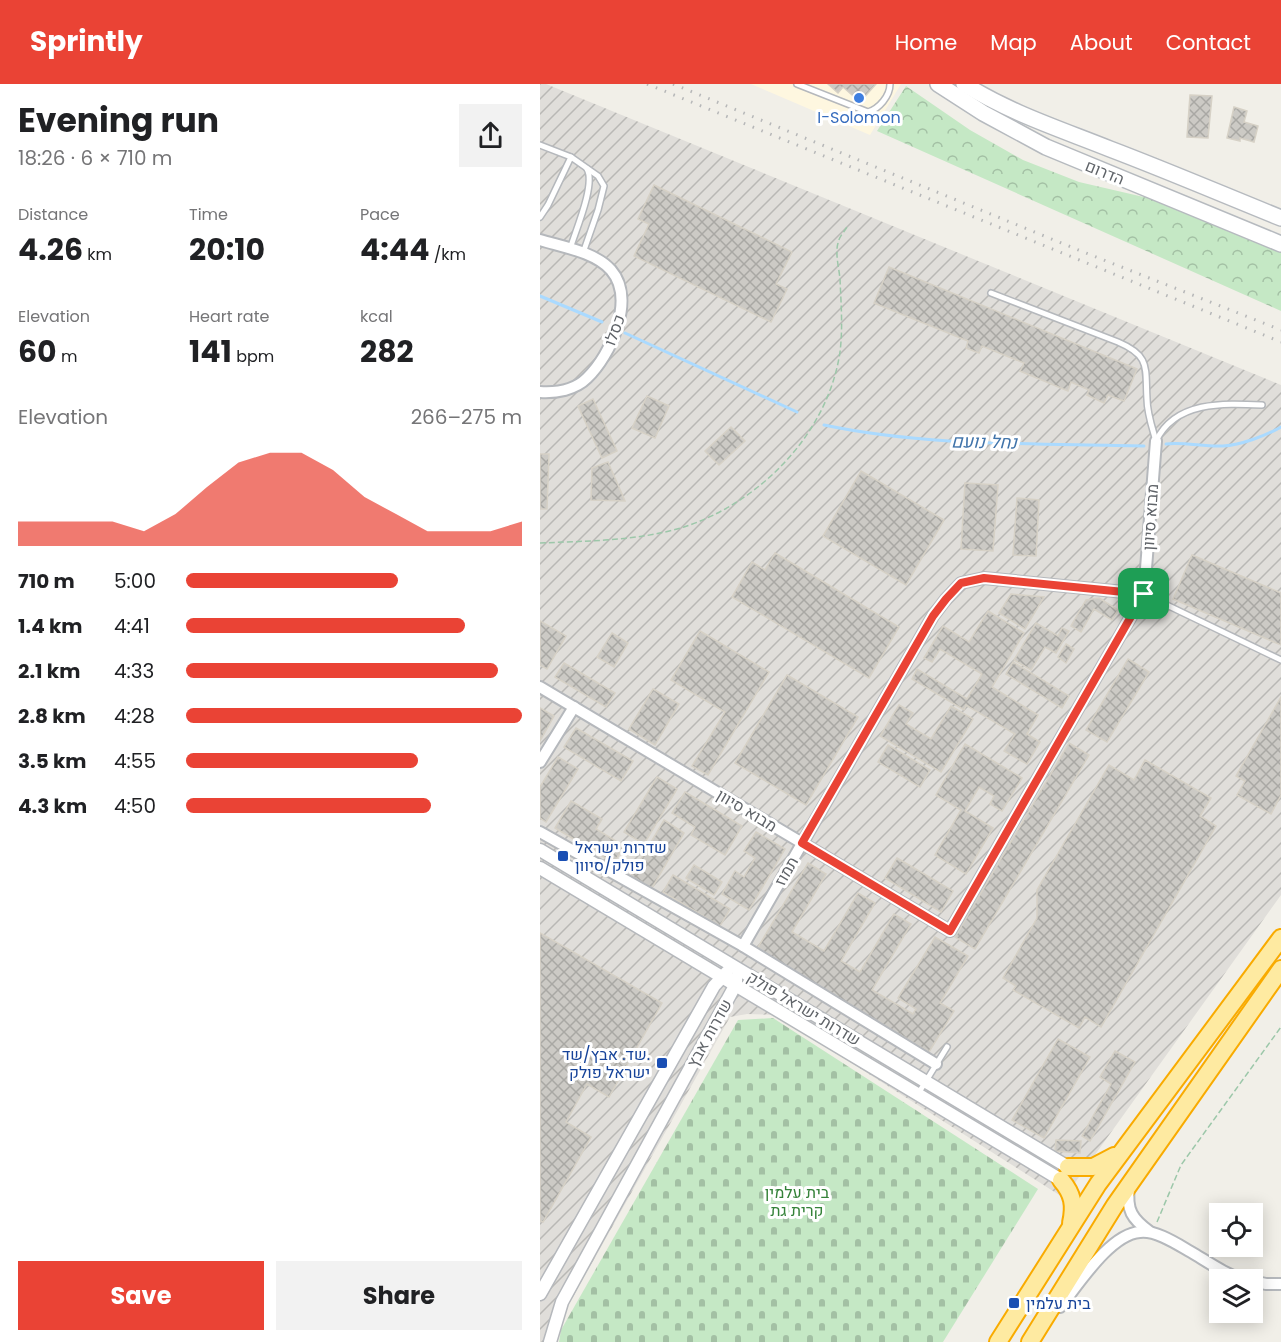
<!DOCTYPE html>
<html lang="en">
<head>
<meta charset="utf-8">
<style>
  :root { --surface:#fff; --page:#f2f2f2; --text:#202124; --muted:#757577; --accent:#ea4335 }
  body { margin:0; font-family:Poppins,Heebo,sans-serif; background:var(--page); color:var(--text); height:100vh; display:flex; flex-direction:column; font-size:22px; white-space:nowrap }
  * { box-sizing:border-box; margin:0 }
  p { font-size:20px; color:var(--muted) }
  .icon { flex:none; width:33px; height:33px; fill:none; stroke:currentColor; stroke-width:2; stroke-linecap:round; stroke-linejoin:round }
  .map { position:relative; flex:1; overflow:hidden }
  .details { display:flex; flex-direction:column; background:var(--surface); width:540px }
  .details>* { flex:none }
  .fabs { position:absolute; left:669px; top:1119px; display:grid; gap:12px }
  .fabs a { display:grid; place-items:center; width:54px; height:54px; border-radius:0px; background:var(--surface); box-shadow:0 3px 15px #0003; font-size:30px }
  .pin { position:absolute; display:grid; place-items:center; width:51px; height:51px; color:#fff; margin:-26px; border-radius:12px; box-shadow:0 3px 9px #0006 }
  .round { display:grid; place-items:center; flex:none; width:63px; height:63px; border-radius:0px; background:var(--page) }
  .summary { display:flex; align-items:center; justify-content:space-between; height:102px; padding:0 18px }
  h1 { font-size:33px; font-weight:700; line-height:45px }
  .stats { display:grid; grid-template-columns:repeat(3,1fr); gap:9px; height:102px; padding:6px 18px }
  .stats div { display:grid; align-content:center }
  .stats b { font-size:30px; font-weight:700 }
  .stats small { font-size:16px; font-weight:400 }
  .stats p { font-size:16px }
  .chart { height:168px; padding:12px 18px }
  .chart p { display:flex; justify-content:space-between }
  .chart svg { width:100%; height:108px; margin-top:6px; fill:var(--accent); opacity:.7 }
  .cta { display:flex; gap:12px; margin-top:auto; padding:12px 18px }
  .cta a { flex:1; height:69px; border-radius:0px; background:var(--accent); color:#fff; font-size:24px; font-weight:700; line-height:69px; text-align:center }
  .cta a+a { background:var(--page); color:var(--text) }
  ul { padding:0 18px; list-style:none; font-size:20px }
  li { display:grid; grid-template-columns:96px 72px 1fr; align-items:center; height:45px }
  li i { height:15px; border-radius:8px; background:var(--accent) }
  header { display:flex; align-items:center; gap:36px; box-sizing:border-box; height:84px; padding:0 30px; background:var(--accent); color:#fff }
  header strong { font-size:28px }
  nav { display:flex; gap:33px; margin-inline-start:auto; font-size:21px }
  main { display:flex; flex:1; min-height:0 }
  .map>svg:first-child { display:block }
</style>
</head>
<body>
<header>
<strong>Sprintly</strong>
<nav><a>Home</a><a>Map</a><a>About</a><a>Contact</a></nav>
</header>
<main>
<section class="details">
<div class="summary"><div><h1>Evening run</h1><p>18:26 · 6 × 710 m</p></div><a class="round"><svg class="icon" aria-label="share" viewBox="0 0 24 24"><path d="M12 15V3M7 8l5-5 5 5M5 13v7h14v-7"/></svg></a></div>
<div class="stats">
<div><p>Distance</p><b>4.26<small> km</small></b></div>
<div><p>Time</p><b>20:10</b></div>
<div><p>Pace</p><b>4:44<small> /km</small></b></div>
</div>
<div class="stats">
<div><p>Elevation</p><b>60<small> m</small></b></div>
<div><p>Heart rate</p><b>141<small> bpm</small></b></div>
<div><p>kcal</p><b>282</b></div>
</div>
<div class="chart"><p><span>Elevation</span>266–275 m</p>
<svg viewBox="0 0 160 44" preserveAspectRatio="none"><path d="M0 44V34L10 34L20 34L30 34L40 38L50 31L60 20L70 10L80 6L90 6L100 13L110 24L120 31L130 38L140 38L150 38L160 34V44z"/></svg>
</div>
<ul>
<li><b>710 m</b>5:00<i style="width:63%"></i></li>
<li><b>1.4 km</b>4:41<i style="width:83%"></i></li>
<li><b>2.1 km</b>4:33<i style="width:93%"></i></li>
<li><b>2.8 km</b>4:28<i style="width:100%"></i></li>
<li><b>3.5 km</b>4:55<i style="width:69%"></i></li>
<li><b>4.3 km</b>4:50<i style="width:73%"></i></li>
</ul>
<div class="cta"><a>Save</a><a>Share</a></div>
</section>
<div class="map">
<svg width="741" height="1258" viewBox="0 0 741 1258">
  <defs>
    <pattern id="industrial-furrows" width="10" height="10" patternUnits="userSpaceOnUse" patternTransform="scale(1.5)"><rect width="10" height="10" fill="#e0deda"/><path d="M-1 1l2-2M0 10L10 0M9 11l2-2" fill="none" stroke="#b9b8b5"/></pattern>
    <pattern id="cemetery-stones" width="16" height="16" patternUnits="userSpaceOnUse" patternTransform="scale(1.5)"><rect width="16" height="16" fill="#c5e8c5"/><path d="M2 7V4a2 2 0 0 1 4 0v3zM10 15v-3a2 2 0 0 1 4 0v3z" fill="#a3c0a4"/></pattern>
    <pattern id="park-crowns" width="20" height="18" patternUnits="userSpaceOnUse" patternTransform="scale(1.5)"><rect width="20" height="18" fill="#c5e8c5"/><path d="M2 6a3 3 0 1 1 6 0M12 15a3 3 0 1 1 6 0" fill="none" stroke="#a3c0a4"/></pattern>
    <pattern id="building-cross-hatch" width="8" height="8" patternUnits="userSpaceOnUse" patternTransform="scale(1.5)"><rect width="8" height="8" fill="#cccac5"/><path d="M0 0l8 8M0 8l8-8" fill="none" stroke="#a9a8a4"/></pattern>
  </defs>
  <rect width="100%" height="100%" fill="#f1efe8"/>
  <path fill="#fef7e0" d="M211,0H361L330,51Z"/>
  <path fill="url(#industrial-furrows)" d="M0,0H6L741,301V811L524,1114L236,931L207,930L190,933L25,1227L13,1258H0Z"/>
  <path fill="url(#cemetery-stones)" d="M233,934L498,1105L403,1258H19L21,1246L198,936Z"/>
  <path fill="url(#park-crowns)" d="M366,2L430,46L483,76L539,98L608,114L741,167V227L337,47Z"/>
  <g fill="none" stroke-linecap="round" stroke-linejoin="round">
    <g stroke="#aadaff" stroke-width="3">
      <path d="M0,212L62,238"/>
      <path d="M85,249L257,328"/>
      <path d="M284,341C389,363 497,359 604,362"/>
      <path d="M626,360C645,358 664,363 683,362C701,361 725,352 741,343"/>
    </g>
  </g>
  <g fill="url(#building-cross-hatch)" stroke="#d6d1c6" stroke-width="1.5">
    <path d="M288,0H336L320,18L303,3L298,9Z"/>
    <path d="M650,11L672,12L668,54L647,53Z"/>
    <path d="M694,23L707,27L704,38L718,42L714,58L700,54V57L687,54Z"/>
    <path d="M114,101L252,168L236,200L247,205L231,238L94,172L109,140L98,135Z"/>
    <path d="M349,183L597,285L584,317L568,311L564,319L547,311L549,306L531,298L528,307L480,287L484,279L442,262L439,269L426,264L428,257L334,219Z"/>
    <path d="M107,312L129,322L115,354L92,344Z"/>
    <path d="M53,315L77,367L62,374L38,322Z"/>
    <path d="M191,343L205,357L179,381L165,367Z"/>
    <path d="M0,370H9L7,425H0Z"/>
    <path d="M68,378L85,417L51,416L52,384Z"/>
    <path d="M321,387L404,436L366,501L283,452Z"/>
    <path d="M425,399L458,401L453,467L421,465Z"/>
    <path d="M477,414L499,416L496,472L473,471Z"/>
    <path d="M235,469L359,543L329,594L192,513L212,478L225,486Z"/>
    <path d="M652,471L741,509V561L633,515Z"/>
    <path d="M471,510L504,513L485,545L459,529Z"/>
    <path d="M559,514L578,526L572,536L554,525L541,548L531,542L546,516Z"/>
    <path d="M448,527L484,549L452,603L498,631L487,650L500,658L487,680L464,667L475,650L426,621L424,626L372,595L377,585L427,615L442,590L400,565L392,578L384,574L403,542L429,558Z"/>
    <path d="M0,537L26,552L7,585L0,581Z"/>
    <path d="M496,539L518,552L522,544L529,547L516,569L505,563L491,586L474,576Z"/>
    <path d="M160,547L229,588L168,691L152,682L185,628L131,596Z"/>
    <path d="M72,549L88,559L74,583L57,573Z"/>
    <path d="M526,560L534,565L526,579L518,573Z"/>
    <path d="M588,575L609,588L567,658L546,646Z"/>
    <path d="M473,578L529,612L522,624L466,590Z"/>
    <path d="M24,579L75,609L66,623L15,593Z"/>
    <path d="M247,591L318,633L266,721L195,679Z"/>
    <path d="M113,605L139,620L115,661L89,645Z"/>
    <path d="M741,613V711L731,730L697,711L705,697L696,692Z"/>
    <path d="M359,621L373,629L366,640L391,655L411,622L433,635L401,688L340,652Z"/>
    <path d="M0,624L14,632L0,657Z"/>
    <path d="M36,644L93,677L81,697L24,663Z"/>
    <path d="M529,659L549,671L435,865L415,853Z"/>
    <path d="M425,660L482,694L462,727L450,720L454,712L439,703L425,727L453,744L426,790L395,771L421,726L396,711Z"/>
    <path d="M348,661L390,686L380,703L338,678Z"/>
    <path d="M18,673L38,685L6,738L0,734V703Z"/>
    <path d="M605,676L671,714L660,732L676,742L561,943L545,933L539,944L473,906L476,902L463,894L497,834V806L569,681L594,696Z"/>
    <path d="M117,693L137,705L104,760L84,748Z"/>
    <path d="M145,708L202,742L185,771L151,751L155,743L132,729Z"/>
    <path d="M31,717L62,735L56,745L84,762L74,779L15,744Z"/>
    <path d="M124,736L144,749L112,804L91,792Z"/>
    <path d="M216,748L245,765L209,826L182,810L195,787L204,793L215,774L204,767Z"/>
    <path d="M357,774L413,807L401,828L345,794Z"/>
    <path d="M268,779L286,790L252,848L284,867L318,809L335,819L301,877L320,888L354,830L371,840L332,906L373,930L376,925L358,914L395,853L428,872L400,919L414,927L389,968L217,865Z"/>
    <path d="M154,781L182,798L174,811L146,794Z"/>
    <path d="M133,791L190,825L180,842L123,808Z"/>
    <path d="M0,849L122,919L69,1013L47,1000L26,1038L51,1053L3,1138L0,1137Z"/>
    <path d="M518,955L550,973L504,1054L472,1036Z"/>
    <path d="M575,967L595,978L550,1057L542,1052L571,1000L560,993Z"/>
    <path d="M516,1056L541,1057L540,1069L515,1067Z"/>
  </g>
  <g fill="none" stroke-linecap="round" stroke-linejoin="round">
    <defs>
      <g id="service">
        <path d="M257,0L328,28C339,25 350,12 350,0"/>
        <path d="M0,61L31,73"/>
        <path d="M0,133L8,121L31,73L58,92L64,102L58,126L43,169"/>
        <path d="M30,165C35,148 56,100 47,85"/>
        <path d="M451,209L578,258C611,272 605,284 607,315C607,329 612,343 616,357"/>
        <path d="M616,357C635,317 683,319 722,321"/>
        <path d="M604,510L741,576"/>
        <path d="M378,1010L407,963"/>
      </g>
      <g id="minor">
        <path d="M0,156C23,163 55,168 71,186C96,215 71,271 47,294C35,306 16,309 0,308"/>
        <path d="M0,603L410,847L604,510L616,357"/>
        <path d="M0,678L34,623"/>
        <path d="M0,748L203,862L396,980"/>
        <path d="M203,862L393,532L406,515L421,499L444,494L604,510"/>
        <path d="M589,1103C586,1126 592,1135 610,1148"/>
        <path d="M712,1197L726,1200H741"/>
        <path d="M520,1223C538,1201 570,1150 600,1148C616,1146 637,1160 651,1168C668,1178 686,1191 705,1196"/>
      </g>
      <g id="tertiary">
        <path d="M0,766L528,1083"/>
        <path d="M0,784L521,1096"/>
        <path d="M0,1210L174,902L187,888"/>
        <path d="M10,1258L22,1218L190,911L196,900V894"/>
      </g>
      <g id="secondary">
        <path d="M398,0L443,29L506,63L741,160"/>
        <path d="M424,0C470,29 520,45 570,65C628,87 684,111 741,134"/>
      </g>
      <g id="trunk">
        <path d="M528,1083H553L574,1072"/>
        <path d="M521,1096C533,1110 535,1121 531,1139"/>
        <path d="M458,1258L558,1100L741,854"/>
        <path d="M490,1258L575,1121L741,885"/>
      </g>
    </defs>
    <use href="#service" stroke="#b5b8bc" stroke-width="8"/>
    <use href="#minor" stroke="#b5b8bc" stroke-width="14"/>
    <use href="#tertiary" stroke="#b5b8bc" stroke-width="15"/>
    <use href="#secondary" stroke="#b6babf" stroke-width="18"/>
    <use href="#trunk" stroke="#f9ab00" stroke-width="20"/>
    <g stroke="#9cc7a9" stroke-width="1.5" stroke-dasharray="6 3" stroke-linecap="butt">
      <path d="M0,459C47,457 99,457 144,443C221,418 288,349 300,268C303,244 301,219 300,195C299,184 295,170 298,159C299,153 304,148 307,143"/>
      <path d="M617,1138L641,1081L741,943"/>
    </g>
    <use href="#service" stroke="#fff" stroke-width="5"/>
    <use href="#minor" stroke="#fff" stroke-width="10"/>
    <use href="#tertiary" stroke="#fff" stroke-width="12"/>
    <use href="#secondary" stroke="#fff" stroke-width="15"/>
    <use href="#trunk" stroke="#feeaa1" stroke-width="16"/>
    <g stroke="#b6b7b8" stroke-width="3" stroke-dasharray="1.5 8" stroke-linecap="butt">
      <path d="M107,0L741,258"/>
      <path d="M133,0L536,165L741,246"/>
    </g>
  </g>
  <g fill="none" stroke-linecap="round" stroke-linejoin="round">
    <defs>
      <path id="route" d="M444,494L604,510L410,847L262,759L393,532L406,515L421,499Z"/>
    </defs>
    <use href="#route" stroke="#fff" stroke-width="12"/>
    <use href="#route" stroke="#ea4335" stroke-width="8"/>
  </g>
  <circle fill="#3f7fe0" stroke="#fff" stroke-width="2" cx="319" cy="14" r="6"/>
  <g fill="#1a4fb4" stroke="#fff" stroke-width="2">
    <rect x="17" y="766" width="12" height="12" rx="3"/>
    <rect x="116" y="973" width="12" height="12" rx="3"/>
    <rect x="468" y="1213" width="12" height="12" rx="3"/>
  </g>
  <g text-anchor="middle" stroke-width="6" stroke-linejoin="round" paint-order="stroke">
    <g font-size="16" fill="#366cbe" stroke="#fff">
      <text x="319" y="39">I-Solomon</text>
    </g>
    <g font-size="16" fill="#5f6368" stroke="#fff">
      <text transform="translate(565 88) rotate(22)" y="6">הדרום</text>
      <text transform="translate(74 246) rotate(-70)" y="6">כסלו</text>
      <text transform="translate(610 433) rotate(-86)" y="6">מבוא סיוון</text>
      <text transform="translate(207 726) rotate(31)" y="6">מבוא סיוון</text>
      <text transform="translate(246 787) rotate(-60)" y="6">תמוז</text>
      <text transform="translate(264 924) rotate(31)" y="6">שדרות ישראל פולק</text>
      <text transform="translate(169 949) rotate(-61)" y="6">שדרות אבץ</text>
    </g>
    <g font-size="16" fill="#164399" stroke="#fff" text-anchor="start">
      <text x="35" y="769">שדרות ישראל<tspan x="35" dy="18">פולק/סיוון</tspan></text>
      <text x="110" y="976" text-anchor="end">שד. אבץ/שד.<tspan x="110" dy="18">ישראל פולק</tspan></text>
      <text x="486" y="1225">בית עלמין</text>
    </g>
    <g font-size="16" fill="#348238" stroke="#fff">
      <text x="257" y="1114">בית עלמין<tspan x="257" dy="18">קרית גת</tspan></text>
    </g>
    <g font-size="18" font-style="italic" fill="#4174aa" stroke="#fff">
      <text transform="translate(444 358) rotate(1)" y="6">נחל נועם</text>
    </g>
  </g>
</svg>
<div class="fabs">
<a><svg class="icon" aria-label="locate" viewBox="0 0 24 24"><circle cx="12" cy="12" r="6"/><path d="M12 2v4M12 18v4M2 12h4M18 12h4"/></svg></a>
<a><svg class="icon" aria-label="layers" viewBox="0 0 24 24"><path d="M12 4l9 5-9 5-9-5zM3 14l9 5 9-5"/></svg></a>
</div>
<div class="pin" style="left:604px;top:510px;background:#1e9e55"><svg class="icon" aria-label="arrive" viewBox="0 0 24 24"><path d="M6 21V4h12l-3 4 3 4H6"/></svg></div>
</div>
</main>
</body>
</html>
